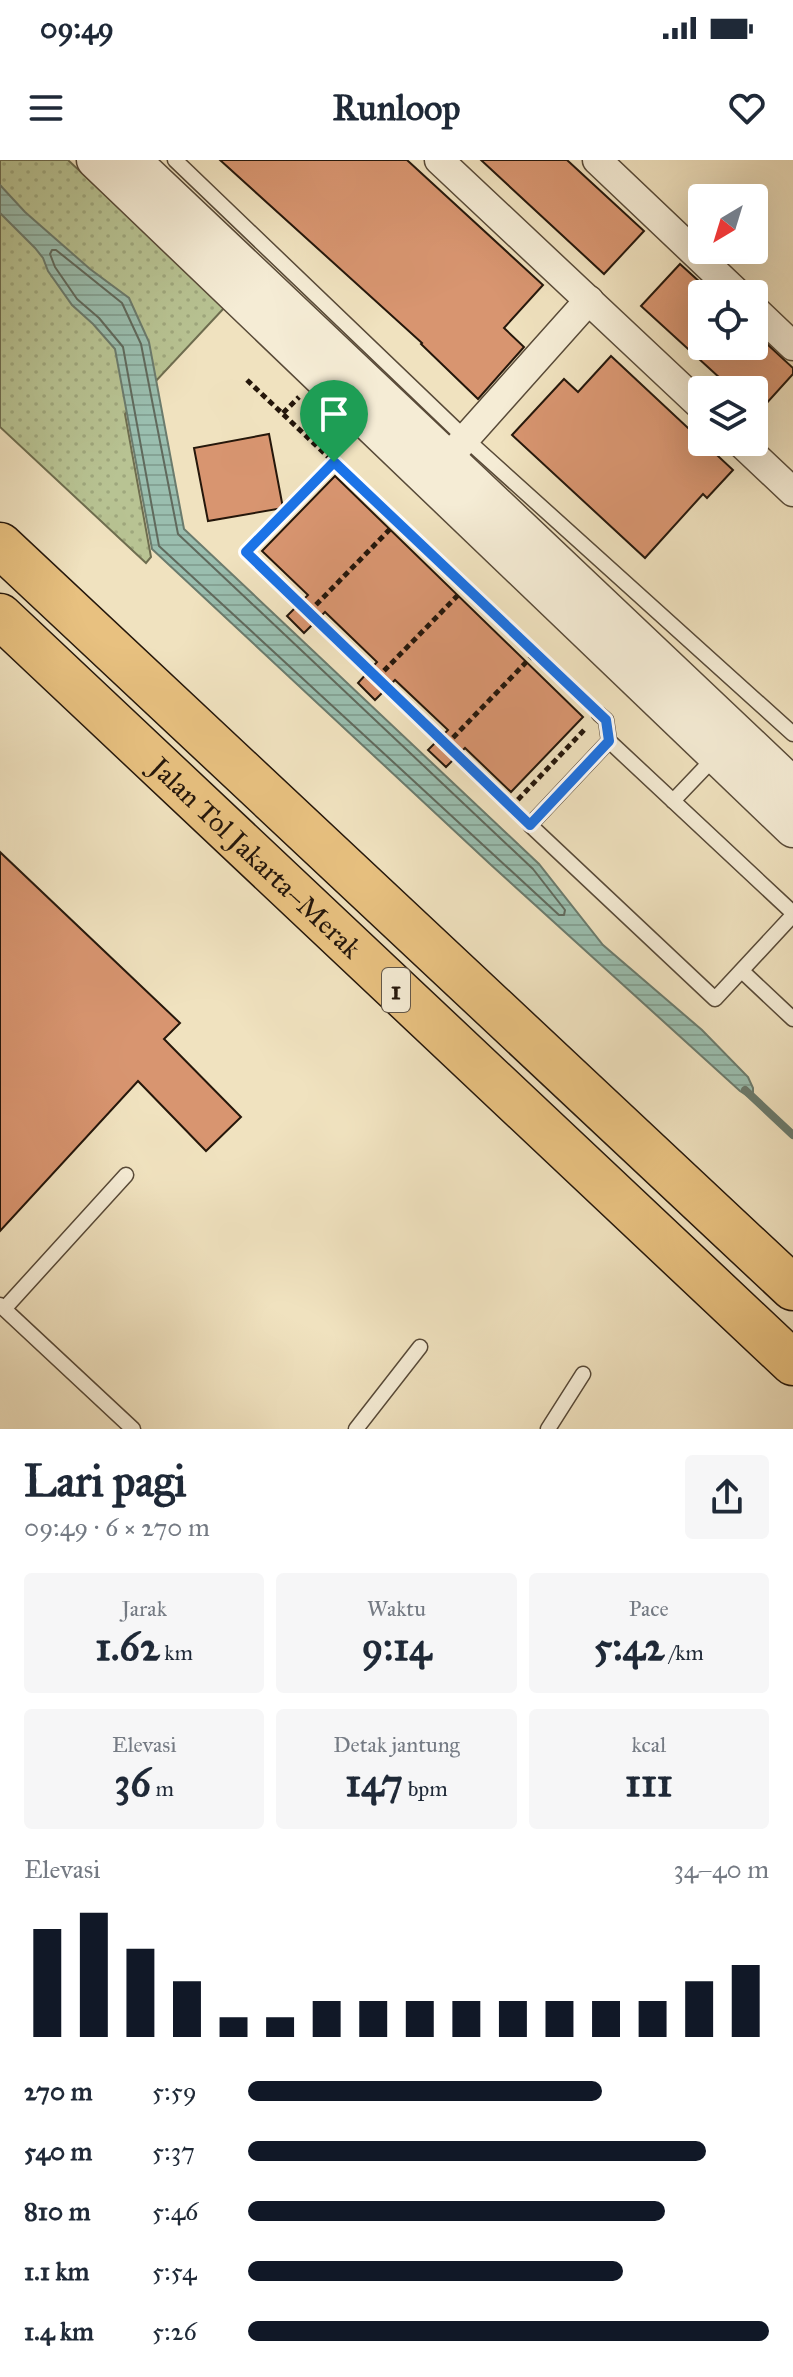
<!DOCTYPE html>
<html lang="id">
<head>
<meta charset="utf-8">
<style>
  :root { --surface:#fff; --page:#f6f6f7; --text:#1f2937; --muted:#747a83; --accent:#111827 }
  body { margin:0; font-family:"IM FELL Great Primer",serif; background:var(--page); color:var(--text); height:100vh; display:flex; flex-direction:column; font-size:30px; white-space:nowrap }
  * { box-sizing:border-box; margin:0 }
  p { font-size:26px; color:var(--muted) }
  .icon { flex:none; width:44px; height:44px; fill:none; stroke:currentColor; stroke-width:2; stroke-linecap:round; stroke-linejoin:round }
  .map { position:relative; height:1269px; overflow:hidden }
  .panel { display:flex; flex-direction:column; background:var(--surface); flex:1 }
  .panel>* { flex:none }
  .needle { width:52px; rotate:218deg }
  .tools { position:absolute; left:688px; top:24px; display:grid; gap:16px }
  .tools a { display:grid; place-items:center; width:80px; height:80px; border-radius:8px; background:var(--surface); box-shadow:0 8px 32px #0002; font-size:40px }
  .pin { position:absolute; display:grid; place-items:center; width:68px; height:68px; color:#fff; margin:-82px -34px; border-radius:50% 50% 50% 0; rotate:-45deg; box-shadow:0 0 8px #0007 }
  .pin .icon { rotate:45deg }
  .round { display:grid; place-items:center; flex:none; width:84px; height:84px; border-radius:8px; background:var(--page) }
  .head { display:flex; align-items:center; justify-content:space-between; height:136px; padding:0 24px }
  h1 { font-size:44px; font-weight:800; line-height:60px }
  .stats { display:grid; grid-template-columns:repeat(3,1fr); gap:12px; height:136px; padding:8px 24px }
  .stats div { display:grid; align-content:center; border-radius:8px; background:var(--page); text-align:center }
  .stats b { font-size:40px; font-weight:800 }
  .stats small { font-size:22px; font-weight:400 }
  .stats p { font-size:22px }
  .chart { height:224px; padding:16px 24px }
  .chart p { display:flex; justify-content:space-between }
  .chart svg { width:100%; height:144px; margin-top:8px; stroke:var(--accent); stroke-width:6 }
  ul { padding:0 24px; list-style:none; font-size:26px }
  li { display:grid; grid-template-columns:128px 96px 1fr; align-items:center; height:60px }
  li i { height:20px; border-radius:10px; background:var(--accent) }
  .status { display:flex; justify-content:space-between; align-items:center; height:56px; padding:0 40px; background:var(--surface); direction:ltr }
  .status svg { height:22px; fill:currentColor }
  header { display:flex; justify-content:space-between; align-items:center; height:104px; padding:0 24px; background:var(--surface); font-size:36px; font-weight:800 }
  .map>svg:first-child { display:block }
</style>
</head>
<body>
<div class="status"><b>09:49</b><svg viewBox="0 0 49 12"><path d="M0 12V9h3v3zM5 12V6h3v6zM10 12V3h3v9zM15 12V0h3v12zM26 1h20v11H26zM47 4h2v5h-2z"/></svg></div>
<header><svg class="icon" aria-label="menu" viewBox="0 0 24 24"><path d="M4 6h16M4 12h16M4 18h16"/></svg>Runloop<svg class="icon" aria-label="heart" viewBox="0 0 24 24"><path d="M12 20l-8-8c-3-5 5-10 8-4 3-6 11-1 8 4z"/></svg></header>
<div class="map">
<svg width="793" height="1269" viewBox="0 0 793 1269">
  <defs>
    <pattern id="grass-dots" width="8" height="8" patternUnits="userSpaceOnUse" patternTransform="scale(2)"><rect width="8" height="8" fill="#b8c393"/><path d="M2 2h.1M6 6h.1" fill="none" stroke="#9ea77d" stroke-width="1.8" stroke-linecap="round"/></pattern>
    <pattern id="water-rules" width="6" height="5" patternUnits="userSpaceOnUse" patternTransform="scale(2)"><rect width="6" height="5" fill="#9abeaf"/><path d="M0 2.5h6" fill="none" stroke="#85a395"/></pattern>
  </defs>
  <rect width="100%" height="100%" fill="#f0e2bf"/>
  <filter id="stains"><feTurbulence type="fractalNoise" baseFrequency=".0025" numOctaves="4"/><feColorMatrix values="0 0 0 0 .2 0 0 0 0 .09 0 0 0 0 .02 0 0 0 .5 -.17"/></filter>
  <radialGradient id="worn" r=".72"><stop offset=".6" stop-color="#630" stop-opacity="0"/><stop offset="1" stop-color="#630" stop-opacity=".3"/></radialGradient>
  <path fill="url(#grass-dots)" stroke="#6e6d4f" stroke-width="2" d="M0,0H68L225,147L125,254L151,397L146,403L0,267Z"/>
  <path fill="url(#water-rules)" stroke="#6b7b6d" stroke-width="2" d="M0,25L25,52L90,109L129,138L149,182L184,369L539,704L603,785L702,870L748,917L753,928V932L748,936L740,931L490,704L152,389L115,189L93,164L72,145L48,111L43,98L35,88L0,53Z"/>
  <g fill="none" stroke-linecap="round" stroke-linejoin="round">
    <path stroke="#606a5d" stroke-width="2" d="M52,90H56L122,143L141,184L178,374L533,709L565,750L564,755H559L159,386L123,187L99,158L77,139L55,107L50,94Z"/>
    <path stroke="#6b7b6d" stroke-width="8" d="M745,930L793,975"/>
  </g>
  <g fill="#d89570" stroke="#25170b" stroke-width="2">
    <path d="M220,0H407L543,125L504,168L524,187L478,239L421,184L422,183Z"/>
    <path d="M481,0H567L644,71L604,114Z"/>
    <path d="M680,104L702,124V186H754V172L793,208V214L754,257V230H733L641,146Z"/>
    <path d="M611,196L733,310L707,338L703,334L645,398L512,275L564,219L578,232Z"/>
    <path d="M269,274L283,348L208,361L194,288Z"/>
    <path d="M335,316L583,557L511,632L465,588L446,607L428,590L448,570L395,520L375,540L358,523L377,502L325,452L304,473L287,456L308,435L262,391Z"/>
    <path d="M0,692L180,863L164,879L241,957L206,991L138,921L0,1071Z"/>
  </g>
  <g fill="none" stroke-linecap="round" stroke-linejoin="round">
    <defs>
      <g id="service">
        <path d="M175,0L466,279L793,574"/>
        <path d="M599,554L606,560L609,581L793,753"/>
        <path d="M609,581L530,665L715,839L793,755"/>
        <path d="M673,641L716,596"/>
        <path d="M743,812L793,859"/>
        <path d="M0,1145L133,1269"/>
        <path d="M5,1148L126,1015"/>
        <path d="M356,1269L420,1187"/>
        <path d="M548,1269L583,1214"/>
      </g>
      <g id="minor">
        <path d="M439,0L702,247"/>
        <path d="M597,0L738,134"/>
        <path d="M754,149L793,186"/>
        <path d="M740,282L793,332"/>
        <path d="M448,298L589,140"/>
      </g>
      <g id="tertiary">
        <path d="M95,0L793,669"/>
        <path d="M132,0L793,626"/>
      </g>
      <g id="motorway">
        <path d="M0,385L793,1128"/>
        <path id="s1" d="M0,456L793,1203"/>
      </g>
    </defs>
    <use href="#service" stroke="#584a38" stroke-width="17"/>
    <use href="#minor" stroke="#584a38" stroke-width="31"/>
    <use href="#tertiary" stroke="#584a38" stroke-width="39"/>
    <use href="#motorway" stroke="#25170b" stroke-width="47"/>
    <g stroke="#25170b" stroke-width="5" stroke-dasharray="6 4" stroke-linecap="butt">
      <path d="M247,220L586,541"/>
      <path d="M283,253L299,237"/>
      <path d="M334,302L246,392L512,648"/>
      <path d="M309,452L397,362"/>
      <path d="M377,518L466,427"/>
      <path d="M446,585L535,493"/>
      <path d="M511,647L586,568"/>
    </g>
    <use href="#service" stroke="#f5ecd5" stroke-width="14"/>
    <use href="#minor" stroke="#f5ecd5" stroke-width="28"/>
    <use href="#tertiary" stroke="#f5ecd5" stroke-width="36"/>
    <use href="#motorway" stroke="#e8c180" stroke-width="44"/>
  </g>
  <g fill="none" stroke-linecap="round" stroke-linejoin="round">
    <defs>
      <path id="route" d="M334,302L606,560L609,581L530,665L246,392Z"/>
    </defs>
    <use href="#route" stroke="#fff" stroke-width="16"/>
    <use href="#route" stroke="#1a73e8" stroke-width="10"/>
  </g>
  <g text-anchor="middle" stroke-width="7" stroke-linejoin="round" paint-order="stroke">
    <rect fill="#f5ecd5" stroke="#635748" stroke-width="2" x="382" y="808" width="28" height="44" rx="6"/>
    <g font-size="26" font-weight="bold" fill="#25170b">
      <text x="396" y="839">1</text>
    </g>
    <g font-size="28" fill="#25170b" stroke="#f5ecd5">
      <text dy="10" stroke="none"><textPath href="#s1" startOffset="352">Jalan Tol Jakarta–Merak</textPath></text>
    </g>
  </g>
  <rect width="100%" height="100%" filter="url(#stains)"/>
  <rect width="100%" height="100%" fill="url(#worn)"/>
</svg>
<div class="tools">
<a><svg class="needle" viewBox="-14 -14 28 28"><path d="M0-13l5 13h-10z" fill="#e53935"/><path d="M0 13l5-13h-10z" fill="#747a83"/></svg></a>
<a><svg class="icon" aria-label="locate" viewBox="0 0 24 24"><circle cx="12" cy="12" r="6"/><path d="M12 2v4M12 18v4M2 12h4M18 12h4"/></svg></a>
<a><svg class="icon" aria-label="layers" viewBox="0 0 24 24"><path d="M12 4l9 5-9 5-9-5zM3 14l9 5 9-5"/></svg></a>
</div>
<div class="pin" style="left:334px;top:302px;background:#1e9e55"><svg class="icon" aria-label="arrive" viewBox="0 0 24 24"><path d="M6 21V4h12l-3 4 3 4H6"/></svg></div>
</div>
<section class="panel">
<div class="head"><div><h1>Lari pagi</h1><p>09:49 · 6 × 270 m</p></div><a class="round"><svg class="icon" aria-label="share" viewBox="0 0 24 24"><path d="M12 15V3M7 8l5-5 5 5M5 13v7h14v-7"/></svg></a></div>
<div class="stats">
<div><p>Jarak</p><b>1.62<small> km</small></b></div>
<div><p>Waktu</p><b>9:14</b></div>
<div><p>Pace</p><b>5:42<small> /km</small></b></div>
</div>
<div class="stats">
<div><p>Elevasi</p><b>36<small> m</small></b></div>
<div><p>Detak jantung</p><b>147<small> bpm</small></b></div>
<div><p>kcal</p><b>111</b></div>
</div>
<div class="chart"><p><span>Elevasi</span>34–40 m</p>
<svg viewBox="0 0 160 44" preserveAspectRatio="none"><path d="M5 44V11M15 44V6M25 44V17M35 44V27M45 44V38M55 44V38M65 44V33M75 44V33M85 44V33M95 44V33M105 44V33M115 44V33M125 44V33M135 44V33M145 44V27M155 44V22"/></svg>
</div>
<ul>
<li><b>270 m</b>5:59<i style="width:68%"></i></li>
<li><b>540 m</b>5:37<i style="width:88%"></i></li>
<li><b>810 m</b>5:46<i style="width:80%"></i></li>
<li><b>1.1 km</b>5:54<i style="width:72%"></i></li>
<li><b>1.4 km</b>5:26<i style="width:100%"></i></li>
</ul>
</section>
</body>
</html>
